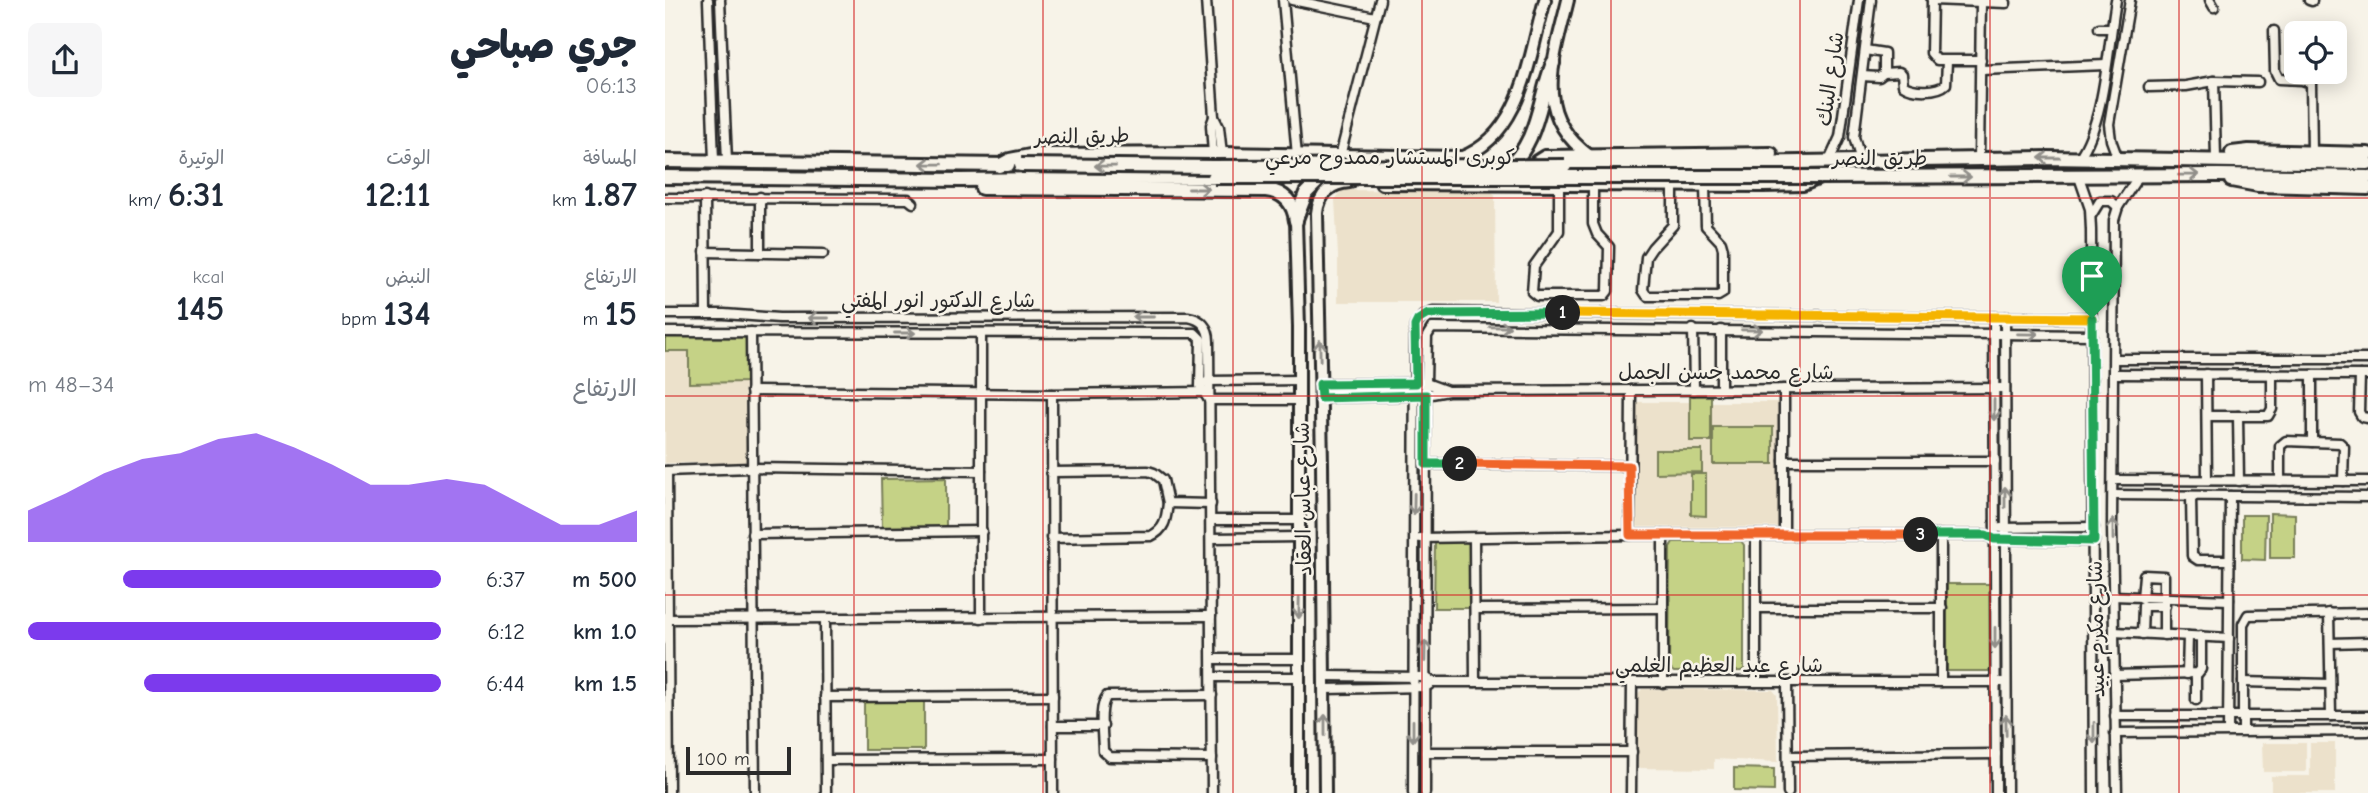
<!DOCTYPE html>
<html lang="ar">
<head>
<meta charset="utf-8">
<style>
  :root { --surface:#fff; --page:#f6f6f7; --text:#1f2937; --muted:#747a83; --accent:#7c3aed }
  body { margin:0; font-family:"Comic Neue","Playpen Sans Arabic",sans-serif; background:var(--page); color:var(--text); direction:rtl; height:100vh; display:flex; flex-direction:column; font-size:26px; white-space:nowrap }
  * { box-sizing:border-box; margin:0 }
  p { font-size:23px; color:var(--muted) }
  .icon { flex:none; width:38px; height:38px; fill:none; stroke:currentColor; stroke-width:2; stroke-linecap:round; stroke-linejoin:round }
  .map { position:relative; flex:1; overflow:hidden; direction:ltr }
  .panel { display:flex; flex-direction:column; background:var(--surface); width:665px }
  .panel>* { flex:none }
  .tools { position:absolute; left:1619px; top:21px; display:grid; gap:14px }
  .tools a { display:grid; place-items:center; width:63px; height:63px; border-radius:10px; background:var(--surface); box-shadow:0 4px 18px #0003; font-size:35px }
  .scale { position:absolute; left:21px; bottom:18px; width:105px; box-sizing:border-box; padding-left:7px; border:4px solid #2b2b2b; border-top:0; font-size:19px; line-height:24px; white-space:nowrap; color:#2b2b2b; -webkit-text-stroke:5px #f7f3e8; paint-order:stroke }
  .pin { position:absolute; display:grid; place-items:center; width:60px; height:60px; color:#fff; margin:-72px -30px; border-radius:50% 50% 50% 0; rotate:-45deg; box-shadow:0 0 7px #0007 }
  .pin .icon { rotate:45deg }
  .km { position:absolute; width:35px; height:35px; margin:-18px; border-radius:50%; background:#222; color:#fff; font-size:19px; line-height:35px; text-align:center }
  .round { display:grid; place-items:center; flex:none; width:74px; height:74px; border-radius:10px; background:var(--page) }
  .summary { display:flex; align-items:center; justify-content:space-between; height:119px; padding:0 28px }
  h1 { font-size:38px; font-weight:800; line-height:52px }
  .figures { display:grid; grid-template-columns:repeat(3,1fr); gap:10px; height:119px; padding:7px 28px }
  .figures div { display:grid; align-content:center }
  .figures b { font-size:35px; font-weight:800 }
  .figures small { font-size:19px; font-weight:400 }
  .figures p { font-size:19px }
  .chart { height:196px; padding:14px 28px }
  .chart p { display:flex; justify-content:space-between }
  .chart svg { width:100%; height:126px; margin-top:7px; fill:var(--accent); opacity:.7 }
  ul { padding:0 28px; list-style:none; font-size:23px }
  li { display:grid; grid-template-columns:112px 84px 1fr; align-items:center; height:52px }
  li i { height:18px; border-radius:9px; background:var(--accent) }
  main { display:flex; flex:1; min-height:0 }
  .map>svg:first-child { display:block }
</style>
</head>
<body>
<main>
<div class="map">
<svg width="1703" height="793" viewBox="0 0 1703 793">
  <rect width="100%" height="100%" fill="#f7f3e8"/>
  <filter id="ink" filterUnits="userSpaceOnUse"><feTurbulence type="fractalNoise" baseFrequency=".0143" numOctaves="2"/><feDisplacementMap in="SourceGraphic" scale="14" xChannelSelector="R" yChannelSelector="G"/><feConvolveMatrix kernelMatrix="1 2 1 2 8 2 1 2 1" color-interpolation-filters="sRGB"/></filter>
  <g filter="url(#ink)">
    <g fill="#ece1cb">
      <path d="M677,190L826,191L830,195L831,302H673V256L670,200Z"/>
      <rect x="0" y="337" width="83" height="126"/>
      <rect x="971" y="402" width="144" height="125"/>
      <path d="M977,689L1108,690L1112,695L1113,762L1049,759V769L973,768V694Z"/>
      <path d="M1597,743H1641V772H1598Z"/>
      <path d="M1645,743H1670V793H1606V776H1645Z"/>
    </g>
    <g fill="#c5d286" stroke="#787e58" stroke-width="2">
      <path d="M0,337H83V382L24,383V351H0Z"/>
      <rect x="1025" y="396" width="21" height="45"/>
      <rect x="1048" y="427" width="60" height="37"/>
      <path d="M990,450H1037V472L990,473Z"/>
      <path d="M1026,474H1041V516L1026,515Z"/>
      <path d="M281,478V528L217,529L216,479Z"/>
      <path d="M1605,513L1630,514V558H1605Z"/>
      <path d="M1577,515H1601L1600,560L1577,559Z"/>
      <path d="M1076,541L1079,545V669L1076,671L1009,672L1004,668L1005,547L1008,542Z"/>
      <path d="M770,542H805V608H769Z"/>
      <path d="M1282,584H1326L1327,671H1282Z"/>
      <rect x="199" y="702" width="60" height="48"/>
      <path d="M1069,768L1109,769V791L1069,790Z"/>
    </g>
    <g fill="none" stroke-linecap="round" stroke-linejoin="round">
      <defs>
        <g id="minor">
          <path d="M43,0L49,161"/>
          <path d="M55,0L62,161"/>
          <path d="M541,0L549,117L554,127L557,154"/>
          <path d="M618,0L632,156"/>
          <path d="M627,0L710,17"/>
          <path d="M1267,0L1266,53L1272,60H1316"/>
          <path d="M1267,0L1341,3"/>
          <path d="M1545,0L1549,7"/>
          <path d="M1644,0L1647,1"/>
          <path d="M1434,28H1446"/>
          <path d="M1609,31L1610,71L1614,79L1637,80L1646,83L1647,153"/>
          <path d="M1316,70L1441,65"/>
          <path d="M1219,73L1234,72L1237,74L1238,85C1248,92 1273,92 1281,84L1282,61"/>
          <path d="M1197,76L1214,77L1219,73V53L1200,50"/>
          <path d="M1549,81L1551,159"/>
          <path d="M1484,87L1521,86L1549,81L1593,82"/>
          <path d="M548,154L546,125L549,117"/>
          <path d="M675,156L715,0"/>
          <path d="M1414,158C1440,122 1443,46 1451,0"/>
          <path d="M1314,159L1316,2"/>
          <path d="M1453,159L1446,140L1444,124L1465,0"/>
          <path d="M1164,161L1175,137L1194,0"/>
          <path d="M1196,161L1189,137L1206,0"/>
          <path d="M1414,177L1425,209L1426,230L1429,793"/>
          <path d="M894,185V231L869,266L867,292L872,296H939L943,291L944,247L932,234L928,224V184"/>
          <path d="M1008,185V225L987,248L981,257L978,290L982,296H1053L1058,293V249L1056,242L1041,226L1040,185"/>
          <path d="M40,197L41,314"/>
          <path d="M0,198L243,199L248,203"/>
          <path d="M1427,214L1435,201H1446L1453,207"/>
          <path d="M40,252L158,254"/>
          <path d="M95,253V197"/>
          <path d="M0,314H59L114,318L523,317C536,319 544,327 544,341L547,793"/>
          <path d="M1329,317L1331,793"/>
          <path d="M1340,317L1342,793"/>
          <path d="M1028,329L1029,390"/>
          <path d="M0,332L530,333L536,339L535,386L544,400"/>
          <path d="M86,332L90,793"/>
          <path d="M316,333V618"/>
          <path d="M1449,359H1703"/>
          <path d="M1449,374L1703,375"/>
          <path d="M1541,374L1542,480"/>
          <path d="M1695,375L1694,412L1697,417L1703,418"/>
          <path d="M540,383L543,381L634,380"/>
          <path d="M655,384L761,383L780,390"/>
          <path d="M1056,390V330"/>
          <path d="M86,391L387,394L541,392"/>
          <path d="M387,394L388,793"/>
          <path d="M656,398L761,395L783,391L1340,388"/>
          <path d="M544,400H634"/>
          <path d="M1542,416H1603L1607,409V375"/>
          <path d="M1573,416L1574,481"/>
          <path d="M1647,442V375"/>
          <path d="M1119,461H1330"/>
          <path d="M761,464L964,466"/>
          <path d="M0,471L86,468L316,471"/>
          <path d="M2,471L4,793"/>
          <path d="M386,472L483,471L489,473L498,480L503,503L546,504"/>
          <path d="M1448,480L1703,481"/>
          <path d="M1615,481V446L1621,441L1675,443L1679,447L1678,481"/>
          <path d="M1448,495L1703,497"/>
          <path d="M1526,496L1527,556L1533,560H1564"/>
          <path d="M546,520H634"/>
          <path d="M1336,528L1429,527"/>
          <path d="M87,534L317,531"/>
          <path d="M965,535L966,390"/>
          <path d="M1091,535V682"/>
          <path d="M1119,535V389"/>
          <path d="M386,538L486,536C501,529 501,518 503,503"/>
          <path d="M546,538L634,537"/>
          <path d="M755,538L965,535H1321L1329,539L1429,541"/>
          <path d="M809,538L810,682"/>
          <path d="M1448,596L1564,600"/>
          <path d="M1477,598L1479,575L1499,576V635"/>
          <path d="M1091,608H1277"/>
          <path d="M810,609L998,608"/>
          <path d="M1664,613L1666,716"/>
          <path d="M3,619L546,616"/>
          <path d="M160,619L161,793"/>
          <path d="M1449,632L1564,638"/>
          <path d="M1477,634L1478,606H1500"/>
          <path d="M1665,643L1703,642"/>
          <path d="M547,659H633"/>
          <path d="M1522,674L1523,636"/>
          <path d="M1531,674V700"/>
          <path d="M1449,675L1533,673L1536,669V636"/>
          <path d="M659,676L760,677L768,682H1340"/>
          <path d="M547,677H634"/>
          <path d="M1276,682V535"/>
          <path d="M1578,682L1665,684"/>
          <path d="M998,683V535"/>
          <path d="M1122,683L1123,793"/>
          <path d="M660,689L760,687L764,685"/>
          <path d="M547,695L442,696C433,707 438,736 438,751L445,757L547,758"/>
          <path d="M160,697L388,696"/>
          <path d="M1450,716H1703"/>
          <path d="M388,726H438"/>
          <path d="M1563,731L1565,496"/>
          <path d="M1578,731V624L1583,615L1703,613"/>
          <path d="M1450,733L1703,731"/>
          <path d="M760,752H967"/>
          <path d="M1123,756L1331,754"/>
          <path d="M161,760L388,759"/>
          <path d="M748,793L750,326L758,316L768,312L849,313L1427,318"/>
          <path d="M760,793L761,383L762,336L767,328L1427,335"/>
          <path d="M966,793L967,683"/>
          <path d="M1452,793L1447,526L1449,220L1453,207L1473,177"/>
        </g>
        <g id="major">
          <path d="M903,0C889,59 866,114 925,156"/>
          <path d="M795,158C858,135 864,55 880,0"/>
          <path d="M631,221L634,327V793"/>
          <path d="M660,793L657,463L652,213C654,194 666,183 685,182"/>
        </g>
        <g id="highway">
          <path d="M1567,153L1584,151L1703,154"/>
          <path d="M0,161L343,165"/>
          <path d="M334,166L345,160L370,155L557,154L795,158L801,162L803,172"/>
          <path d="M900,166L1383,158L1703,163"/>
          <path d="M840,170C874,143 873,101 888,63"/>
          <path d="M869,173L872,162L880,157L1106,154"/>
          <path d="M0,177L296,180L549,177"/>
          <path d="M1566,180L1593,185L1703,188"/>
          <path d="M717,183L1098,185L1138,184L1155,177L1553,175L1703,177"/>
          <path d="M317,188L601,190C619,192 629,203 631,221"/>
          <path d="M631,219L641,193L660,174"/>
        </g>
      </defs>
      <use href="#minor" stroke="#2b2b2b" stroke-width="13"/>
      <use href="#major" stroke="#2b2b2b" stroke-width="16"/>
      <use href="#highway" stroke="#2b2b2b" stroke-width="18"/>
      <use href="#minor" stroke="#f7f3e8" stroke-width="8"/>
      <use href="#major" stroke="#f7f3e8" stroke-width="10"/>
      <use href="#highway" stroke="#f7f3e8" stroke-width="12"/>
      <defs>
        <g id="highway-bridge">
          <path d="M356,165L548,167L900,166"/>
          <path d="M549,177H1155"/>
        </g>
      </defs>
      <use href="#highway-bridge" stroke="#2b2b2b" stroke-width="18" stroke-linecap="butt"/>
      <use href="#highway-bridge" stroke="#f7f3e8" stroke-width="12"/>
    </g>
    <defs><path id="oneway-shaft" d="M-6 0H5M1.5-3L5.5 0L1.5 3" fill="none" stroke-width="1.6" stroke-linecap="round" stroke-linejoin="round" transform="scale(1.75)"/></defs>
    <g stroke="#918f8a">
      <use href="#oneway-shaft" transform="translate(1384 158) rotate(180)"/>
      <use href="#oneway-shaft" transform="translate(266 164) rotate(-179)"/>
      <use href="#oneway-shaft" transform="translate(440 166) rotate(-179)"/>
      <use href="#oneway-shaft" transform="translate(1524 175) rotate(-1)"/>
      <use href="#oneway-shaft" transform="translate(1296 177)"/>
      <use href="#oneway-shaft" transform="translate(534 189)"/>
      <use href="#oneway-shaft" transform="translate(478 317) rotate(180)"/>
      <use href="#oneway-shaft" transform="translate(153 318) rotate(180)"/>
      <use href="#oneway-shaft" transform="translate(835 327) rotate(1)"/>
      <use href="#oneway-shaft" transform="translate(1087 330) rotate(1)"/>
      <use href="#oneway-shaft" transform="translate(240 333)"/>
      <use href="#oneway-shaft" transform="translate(1363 334) rotate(1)"/>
      <use href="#oneway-shaft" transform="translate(655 350) rotate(-91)"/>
      <use href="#oneway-shaft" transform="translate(1329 410) rotate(90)"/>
      <use href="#oneway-shaft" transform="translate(1340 497) rotate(-90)"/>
      <use href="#oneway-shaft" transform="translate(749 504) rotate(91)"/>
      <use href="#oneway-shaft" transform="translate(1448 529) rotate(-90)"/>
      <use href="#oneway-shaft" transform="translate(634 608) rotate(91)"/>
      <use href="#oneway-shaft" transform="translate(1330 638) rotate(90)"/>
      <use href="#oneway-shaft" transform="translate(760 651) rotate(-89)"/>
      <use href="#oneway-shaft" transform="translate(660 725) rotate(-90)"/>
      <use href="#oneway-shaft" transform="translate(1341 725) rotate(-91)"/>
      <use href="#oneway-shaft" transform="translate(748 731) rotate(90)"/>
      <use href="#oneway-shaft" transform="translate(1429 733) rotate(90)"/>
    </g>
  </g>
  <g fill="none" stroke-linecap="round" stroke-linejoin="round" filter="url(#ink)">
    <defs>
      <path id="split-1" d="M898,313L1427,318"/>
      <path id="split-2" d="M795,464H761V395L656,398L655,384L751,383L750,326L753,320L763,314L898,313"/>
      <path id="split-3" d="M795,464L964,466L965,535H1256"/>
      <path id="split-4" d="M1256,535H1321L1329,539L1429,541L1427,318"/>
    </defs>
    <use href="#split-1" stroke="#fff" stroke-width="14"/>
    <use href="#split-2" stroke="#fff" stroke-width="14"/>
    <use href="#split-3" stroke="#fff" stroke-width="14"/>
    <use href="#split-4" stroke="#fff" stroke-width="14"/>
    <use href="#split-1" stroke="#f5b400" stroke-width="9"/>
    <use href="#split-2" stroke="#22a559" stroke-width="9"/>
    <use href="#split-3" stroke="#f0652b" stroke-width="9"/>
    <use href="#split-4" stroke="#22a559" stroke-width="9"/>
  </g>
  <path fill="none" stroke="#d62828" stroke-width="2" stroke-opacity="0.55" d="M189,0V793M378,0V793M568,0V793M757,0V793M946,0V793M1135,0V793M1325,0V793M1514,0V793M0,198H1703M0,396H1703M0,595H1703"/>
  <g text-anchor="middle" stroke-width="5" stroke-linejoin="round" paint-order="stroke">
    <g font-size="21" fill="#2b2b2b" stroke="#f7f3e8">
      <text transform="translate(1165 79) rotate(-82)" y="7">شارع البنك</text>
      <text transform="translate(417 136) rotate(-1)" y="7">طريق النصر</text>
      <text x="725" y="164">كوبرى المستشار ممدوح مرعي</text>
      <text x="1215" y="165">طريق النصر</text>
      <text x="273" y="307">شارع الدكتور انور المفتي</text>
      <text x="1061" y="379">شارع محمد حسن الجمل</text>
      <text transform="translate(638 499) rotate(-91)" y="7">شارع عباس العقاد</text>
      <text transform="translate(1431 629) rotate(-91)" y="7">شارع مكرم عبيد</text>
      <text x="1054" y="672">شارع عبد العظيم الغلمي</text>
    </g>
  </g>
</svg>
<div class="tools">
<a><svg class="icon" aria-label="locate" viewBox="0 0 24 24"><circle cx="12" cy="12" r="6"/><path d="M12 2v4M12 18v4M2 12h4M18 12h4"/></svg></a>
</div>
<div class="scale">100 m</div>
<div class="pin" style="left:1427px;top:318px;background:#1e9e55"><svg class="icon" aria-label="arrive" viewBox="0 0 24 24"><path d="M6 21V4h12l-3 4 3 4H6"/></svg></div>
<b class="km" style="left:898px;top:313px">1</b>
<b class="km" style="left:795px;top:464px">2</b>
<b class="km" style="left:1256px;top:535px">3</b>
</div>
<section class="panel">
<div class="summary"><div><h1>جري صباحي</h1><p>06:13</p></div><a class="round"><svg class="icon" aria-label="share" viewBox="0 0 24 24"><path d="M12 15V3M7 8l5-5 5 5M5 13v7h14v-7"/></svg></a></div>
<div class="figures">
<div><p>المسافة</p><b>1.87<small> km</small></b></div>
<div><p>الوقت</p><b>12:11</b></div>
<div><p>الوتيرة</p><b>6:31<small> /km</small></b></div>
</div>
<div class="figures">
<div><p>الارتفاع</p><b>15<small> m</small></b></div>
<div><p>النبض</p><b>134<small> bpm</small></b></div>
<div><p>kcal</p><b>145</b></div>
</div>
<div class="chart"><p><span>الارتفاع</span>34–48 m</p>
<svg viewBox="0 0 160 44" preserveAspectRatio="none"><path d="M0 44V33L10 27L20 20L30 15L40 13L50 8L60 6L70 11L80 17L90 24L100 24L110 22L120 24L130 31L140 38L150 38L160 33V44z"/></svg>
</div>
<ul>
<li><b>500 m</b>6:37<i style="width:77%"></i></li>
<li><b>1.0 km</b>6:12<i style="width:100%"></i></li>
<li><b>1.5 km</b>6:44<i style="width:72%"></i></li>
</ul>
</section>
</main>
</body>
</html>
